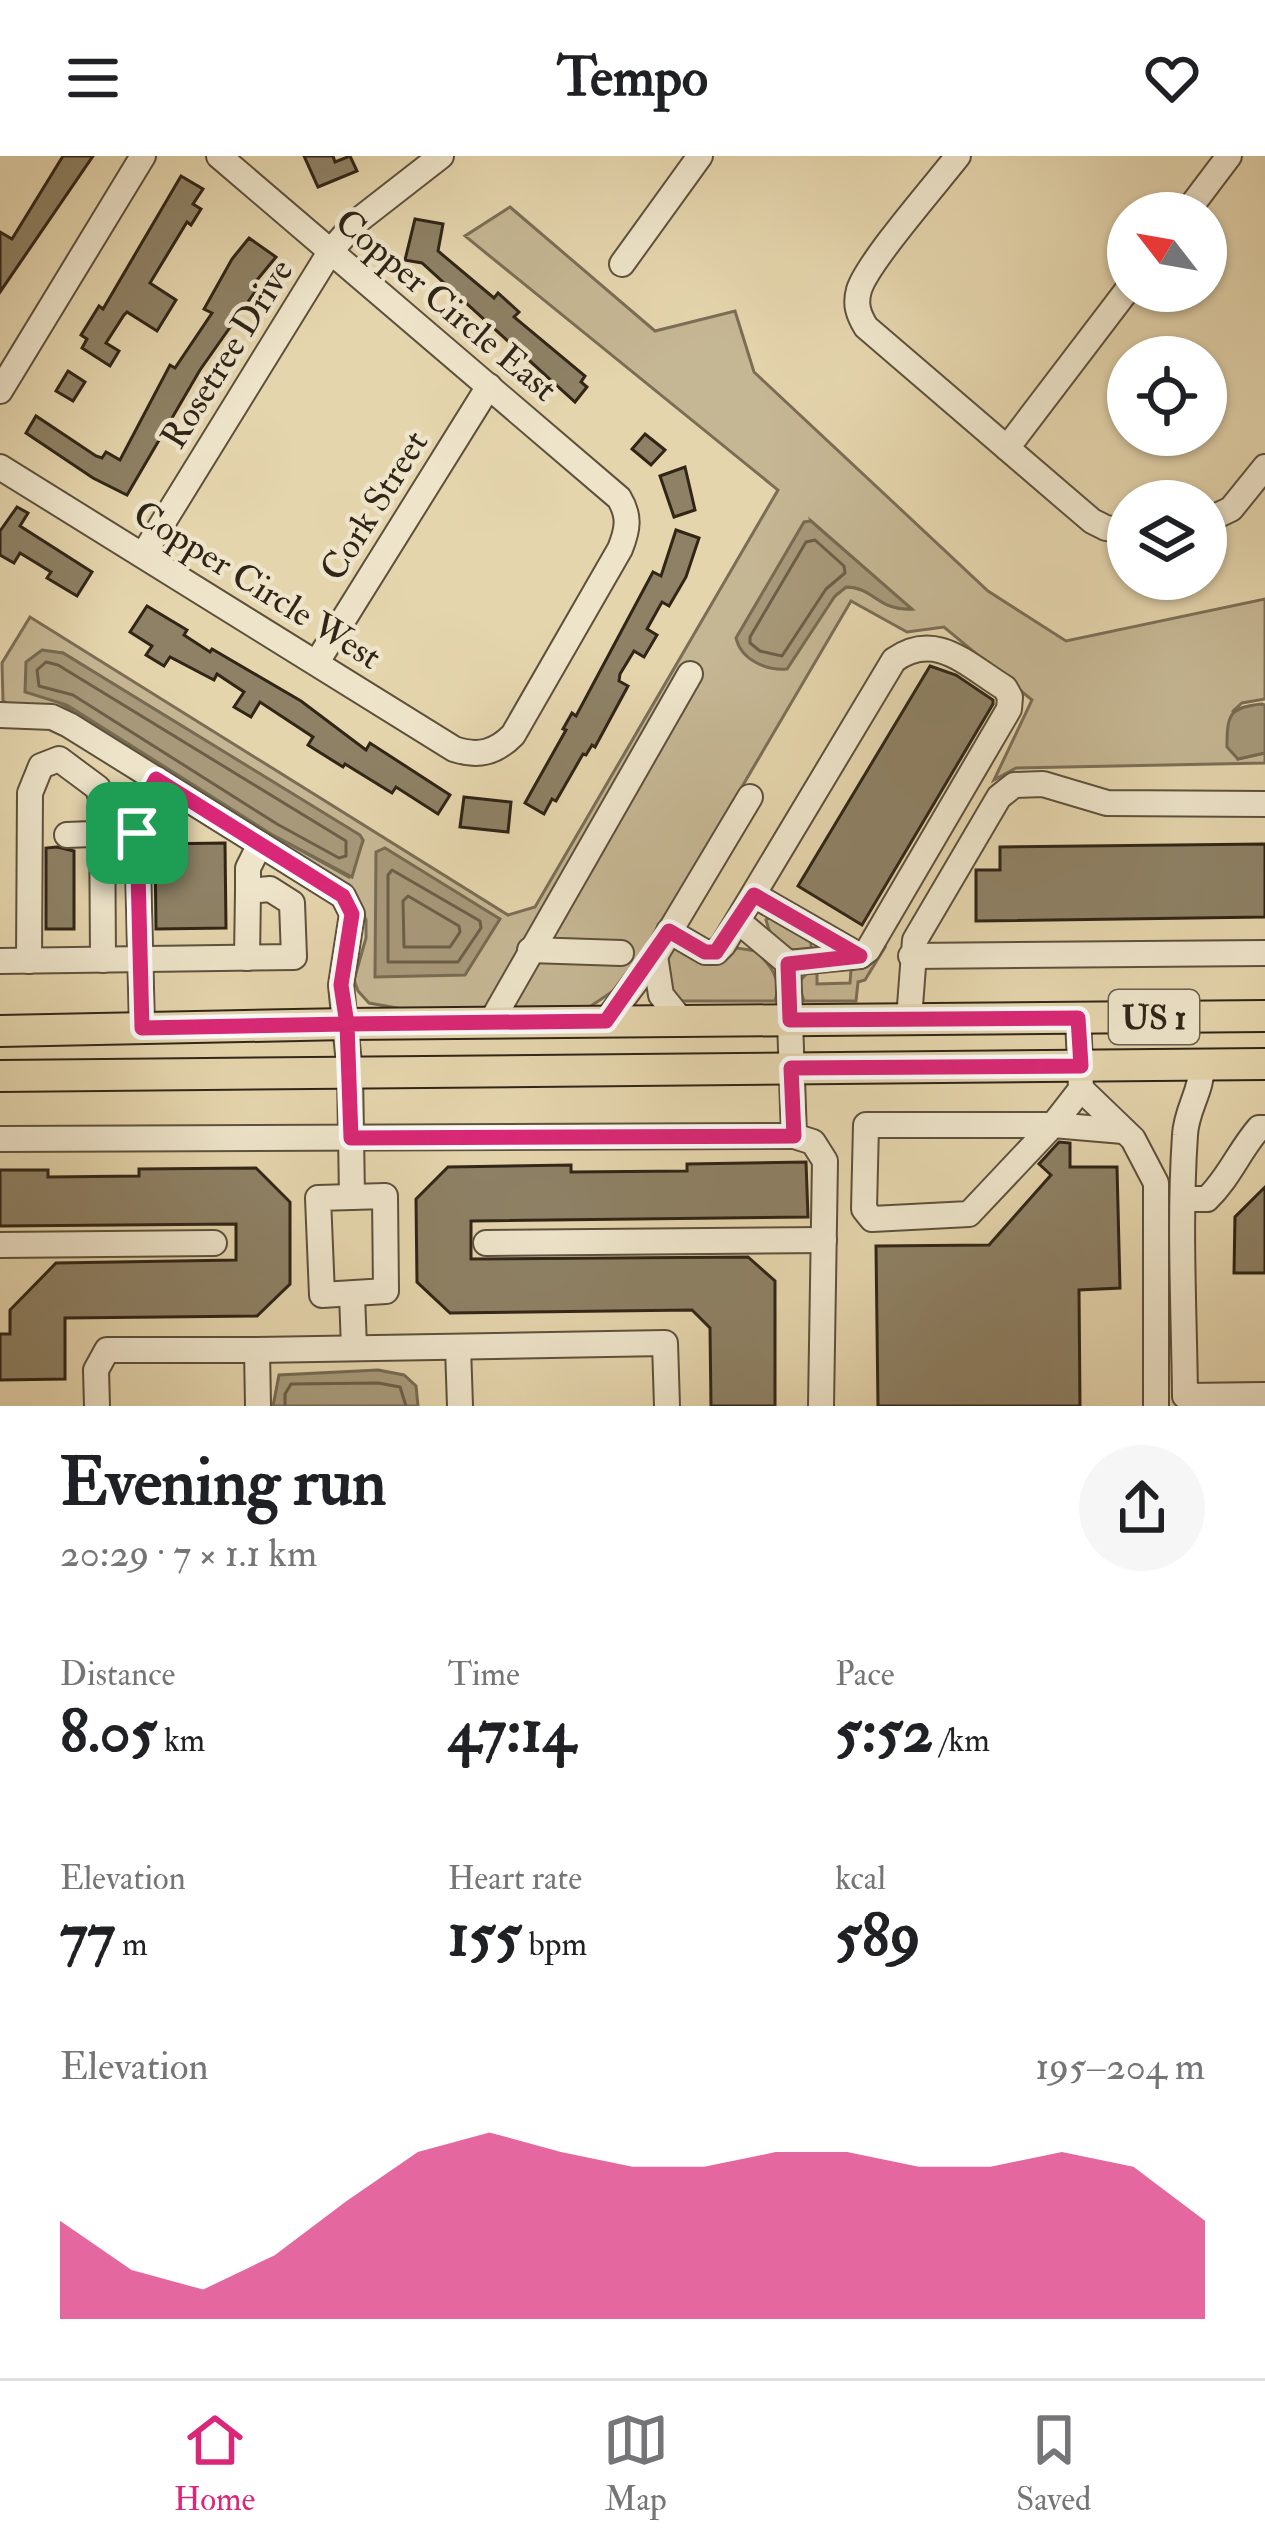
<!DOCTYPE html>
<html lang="en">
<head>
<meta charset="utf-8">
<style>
  :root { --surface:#fff; --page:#f6f6f6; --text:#202124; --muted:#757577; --line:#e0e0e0; --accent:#db2777 }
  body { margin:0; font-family:"IM FELL Double Pica",serif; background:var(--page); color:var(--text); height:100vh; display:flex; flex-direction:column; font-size:45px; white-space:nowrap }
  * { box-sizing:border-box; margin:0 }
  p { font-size:39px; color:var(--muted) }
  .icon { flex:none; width:66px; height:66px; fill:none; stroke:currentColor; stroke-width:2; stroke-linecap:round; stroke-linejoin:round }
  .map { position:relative; height:1250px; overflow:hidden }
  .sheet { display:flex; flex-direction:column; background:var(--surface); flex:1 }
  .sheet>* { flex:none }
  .needle { width:78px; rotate:301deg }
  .controls { position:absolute; left:1107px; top:36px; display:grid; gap:24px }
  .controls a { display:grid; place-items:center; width:120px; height:120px; border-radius:50%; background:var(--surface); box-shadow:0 3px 9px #0004; font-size:60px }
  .pin { position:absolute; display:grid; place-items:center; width:102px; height:102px; color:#fff; margin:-51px; border-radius:24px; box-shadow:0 6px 18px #0006 }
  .round { display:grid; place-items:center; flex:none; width:126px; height:126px; border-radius:63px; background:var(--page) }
  .headline { display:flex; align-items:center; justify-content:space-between; height:204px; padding:0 60px }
  h1 { font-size:66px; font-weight:700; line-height:90px }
  .figures { display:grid; grid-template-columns:repeat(3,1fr); gap:18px; height:204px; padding:12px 60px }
  .figures div { display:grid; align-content:center }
  .figures b { font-size:60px; font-weight:700 }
  .figures small { font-size:33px; font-weight:400 }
  .figures p { font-size:33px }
  .chart { height:336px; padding:24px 60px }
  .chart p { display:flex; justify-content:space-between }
  .chart svg { width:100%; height:216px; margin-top:12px; fill:var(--accent); opacity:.7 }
  header { display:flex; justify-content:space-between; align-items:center; height:156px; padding:0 60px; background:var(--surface); font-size:54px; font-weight:700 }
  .menu { display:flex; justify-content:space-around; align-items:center; height:168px; border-top:3px solid var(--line); background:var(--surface); font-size:33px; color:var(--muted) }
  .menu a { display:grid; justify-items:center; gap:6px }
  .menu .selected { color:var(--accent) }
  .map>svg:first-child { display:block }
</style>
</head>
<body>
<header><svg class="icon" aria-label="menu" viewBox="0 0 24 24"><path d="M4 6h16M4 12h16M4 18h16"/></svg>Tempo<svg class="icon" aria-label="heart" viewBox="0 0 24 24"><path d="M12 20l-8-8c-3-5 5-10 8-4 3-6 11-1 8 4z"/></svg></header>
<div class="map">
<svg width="1265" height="1250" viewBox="0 0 1265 1250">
  <rect width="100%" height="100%" fill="#e5d5ad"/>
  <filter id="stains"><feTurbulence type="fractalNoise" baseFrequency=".00167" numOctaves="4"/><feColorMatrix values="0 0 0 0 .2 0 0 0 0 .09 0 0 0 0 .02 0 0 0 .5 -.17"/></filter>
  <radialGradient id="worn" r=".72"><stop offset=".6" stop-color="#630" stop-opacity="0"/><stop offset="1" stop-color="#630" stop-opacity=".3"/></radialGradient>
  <g fill="#c6b794" stroke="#7b6e56" stroke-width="3" fill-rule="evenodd">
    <path d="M510,51L655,175L735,155L754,216L988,435L1066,485L1265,443V543L1242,547L1233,555L1238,603L1265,597V607L1016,612L994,624L1032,544L944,471L907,476L851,445L628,825L588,852L414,855L369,847L358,835L354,824L366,782V764L358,745L3,545L2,507L30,461L508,759L535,751L778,334L465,80ZM811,365L910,453C880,455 873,431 846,431L835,440ZM63,497L359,679L363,685L349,721L271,678L60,547Z"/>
    <path d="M770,760L811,784V794C786,797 772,789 766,764Z"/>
    <path d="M881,789L885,791L865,824L858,826L856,845H804L798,827L807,817H817V828L850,827L851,814L866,810Z"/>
    <path d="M676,792L708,808L721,805L737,792L756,795C771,810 783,824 775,845H674L670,839L667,797Z"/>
  </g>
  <g fill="#a7997a" stroke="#776b52" stroke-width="3">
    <path d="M811,365L912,453C876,454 874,431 846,431L835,440L787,513C767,515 741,504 736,482L804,366Z"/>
    <path d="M42,494L63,497L360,679L363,684L352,721L271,678L67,549L25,536L26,506Z"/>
    <path d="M1262,548L1265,549V597L1238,603L1227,591C1227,559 1229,551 1262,548Z"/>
    <path d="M385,692L500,763L465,819L375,821L376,696Z"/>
    <path d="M378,1214L404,1219L416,1230L418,1250H273L279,1219Z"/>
  </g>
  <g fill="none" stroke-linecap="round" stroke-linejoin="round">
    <g stroke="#6c5f48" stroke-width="3">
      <path d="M815,384L844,410L845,417L826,433L782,500L760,495L750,487V481L806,386Z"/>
      <path d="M46,506L58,509L346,685V700L339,702L277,668L73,539L39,530L37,514Z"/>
      <path d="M392,714L480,765L481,772L458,806H388V719Z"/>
      <path d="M408,740L459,770L460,776L450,791H404L403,745Z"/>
      <path d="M285,1250V1238L291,1228L378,1227L400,1231L406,1250"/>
    </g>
  </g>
  <g fill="#8e8165" stroke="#302517" stroke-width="3">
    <path d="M63,0H93L0,136V76L12,83Z"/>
    <path d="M304,0H333L335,6L350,0L357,15L318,31Z"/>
    <path d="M181,20L203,33L193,48L201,53L191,69L187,66L150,127L176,144L157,175L127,156L124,159L106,187L119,195L110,210L82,192L87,183L81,179L99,150L103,153Z"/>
    <path d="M415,63L443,68L438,95L494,142L498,137L519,156L514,161L585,220L581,226L587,231L575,246L422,107L405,104Z"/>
    <path d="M249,82L276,101L252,130L257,133L200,214L127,339L93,322L26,277L36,260L96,300L102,302L106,296L120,304L170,209L175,212L212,157L204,153L232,103Z"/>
    <path d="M68,215L85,226L73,245L56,235Z"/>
    <path d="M645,278L665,294L651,309L632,293Z"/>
    <path d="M685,311L695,354L674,361L660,320Z"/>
    <path d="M17,351L28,357L20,370L92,416L77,440L47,422L51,416L20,397L14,407L0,399V375Z"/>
    <path d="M676,374L699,382L686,421L669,450L662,446L647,473L657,479L644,501L634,495L620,518L619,525L628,530L595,591L592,589L586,599L583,598L556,645L552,643L544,658L525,647L566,574L563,573L572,557L576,560L653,416L661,420Z"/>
    <path d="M147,450L187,474L184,479L210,496L212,493L301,545L366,594L370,587L450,639L438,658L396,631L392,637L345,608L343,611L308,589L313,581L260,546L251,561L234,551L244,536L217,518L214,524L170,501L164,510L146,499L152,490L130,476Z"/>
    <path d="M930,510L956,519L993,544V548L862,769L798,730Z"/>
    <path d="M464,641L511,646L508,676L460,671Z"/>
    <path d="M225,687L226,772L156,773L155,688Z"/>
    <path d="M1265,688V761L976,765V714H1000V691Z"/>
    <path d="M57,691L74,695V773H46V692Z"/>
    <path d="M1059,986L1070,987V1011H1117L1120,1132L1079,1134L1080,1250H878L876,1090L989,1089L1051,1019L1039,1008Z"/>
    <path d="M806,1006L808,1061L471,1065V1103L748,1101L775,1125V1250H711L710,1172L692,1154L450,1157L417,1126L416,1043L448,1011L571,1009V1016L687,1015V1008Z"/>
    <path d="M256,1012L290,1046V1128L257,1160L65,1162V1223L0,1224V1178H10V1154L56,1107L236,1104V1068L0,1070V1014H48V1021L139,1020V1013Z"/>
    <path d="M1265,1031V1117H1234L1235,1061Z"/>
  </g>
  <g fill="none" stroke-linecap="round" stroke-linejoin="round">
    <defs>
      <g id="minor">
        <path d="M958,0C937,27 867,107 859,134C855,148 858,158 866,171L1092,365L1106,372L1128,375"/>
        <path d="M1186,57L1229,0"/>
        <path d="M622,108L700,0"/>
        <path d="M0,235L143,0"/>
        <path d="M1007,292L1128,133"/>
        <path d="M0,311L454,593C478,601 495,597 513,579L620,393C628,373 630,360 619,342L219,0"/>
        <path d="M1206,365L1231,353L1265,311"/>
        <path d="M143,399L330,96L355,67L441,0"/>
        <path d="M317,506L489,230"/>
        <path d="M0,559L52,561L69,569L343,740L352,758L341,829L350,917L352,1041"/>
        <path d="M67,679L118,677"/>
        <path d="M754,739L860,800"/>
        <path d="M669,775L705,796H716L723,789L894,504C936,474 967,509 1005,532L1010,541L1009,553L868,794L860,800L788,807L738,765"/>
        <path d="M530,794L621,797"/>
        <path d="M655,800L661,839L682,865"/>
        <path d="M911,800L1265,797"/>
        <path d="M247,802L248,735"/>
        <path d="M0,805L294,801L292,747L270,733L248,735V712L260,688"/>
        <path d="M29,805L30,637L41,610L59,603L98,632L102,647L103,804"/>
        <path d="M1078,862L1081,933L1053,969L969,1058L872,1063L864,1053L866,969H1053L1123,975"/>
        <path d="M909,863L915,784L999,641L1014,629L1043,628L1107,647L1265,648"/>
        <path d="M606,865L655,800L750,641"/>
        <path d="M491,866L690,518"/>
        <path d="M142,872L137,670L156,623"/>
        <path d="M1202,909C1202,935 1186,954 1185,979C1179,1066 1184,1153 1185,1240L1265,1239"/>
        <path d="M1081,933L1133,983L1156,1027V1250"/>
        <path d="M794,980L813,986L825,1005L821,1250"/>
        <path d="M0,983L794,980L788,807"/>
        <path d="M385,1040L386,1135L322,1139L318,1042Z"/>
        <path d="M1183,1043H1207C1229,1022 1239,995 1259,972H1265"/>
        <path d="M486,1087L824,1084"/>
        <path d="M0,1089L214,1087"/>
        <path d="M352,1139L354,1192"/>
        <path d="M458,1191L460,1250"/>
        <path d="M257,1194L665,1187L667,1250"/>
        <path d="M97,1250L96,1214L107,1194H257L258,1250"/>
      </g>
      <g id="major">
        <path d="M0,875L347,868L1265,860"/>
        <path d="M0,920L1265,908"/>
      </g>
    </defs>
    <use href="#minor" stroke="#5d513c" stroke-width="28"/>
    <use href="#major" stroke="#302517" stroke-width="34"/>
    <use href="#minor" stroke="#eee4ca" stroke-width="24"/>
    <use href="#major" stroke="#e5d5ad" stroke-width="30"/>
  </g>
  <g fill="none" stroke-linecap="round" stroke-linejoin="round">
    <defs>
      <path id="route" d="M137,677L142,872L347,868L351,982L794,980L791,912L1081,910L1078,862L790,864L788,808L860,800L754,739L716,796H705L669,775L606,865L347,868L341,829L352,758L343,740L156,623L141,652L137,677"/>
    </defs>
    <use href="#route" stroke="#fff" stroke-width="24"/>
    <use href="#route" stroke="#db2777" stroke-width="15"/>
  </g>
  <g text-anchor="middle" stroke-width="9" stroke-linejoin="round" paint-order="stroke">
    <rect fill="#eee4ca" stroke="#695e4d" stroke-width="3" x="1109" y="834" width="90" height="54" rx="9"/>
    <g font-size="33" font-weight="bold" fill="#302517">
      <text x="1154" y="873">US 1</text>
    </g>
    <g font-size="36" fill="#302517" stroke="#eee4ca">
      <text transform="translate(447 148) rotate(40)" y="13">Copper Circle East</text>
      <text transform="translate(226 197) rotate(-58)" y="13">Rosetree Drive</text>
      <text transform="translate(373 349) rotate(-58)" y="13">Cork Street</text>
      <text transform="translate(258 428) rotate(32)" y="13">Copper Circle West</text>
    </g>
  </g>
  <rect width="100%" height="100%" filter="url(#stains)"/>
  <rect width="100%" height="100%" fill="url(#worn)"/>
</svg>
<div class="controls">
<a><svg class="needle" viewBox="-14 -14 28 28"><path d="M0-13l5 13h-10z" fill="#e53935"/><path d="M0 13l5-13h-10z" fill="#757577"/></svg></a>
<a><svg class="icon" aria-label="locate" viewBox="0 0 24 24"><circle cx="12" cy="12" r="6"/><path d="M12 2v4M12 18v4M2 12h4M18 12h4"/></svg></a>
<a><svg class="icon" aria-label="layers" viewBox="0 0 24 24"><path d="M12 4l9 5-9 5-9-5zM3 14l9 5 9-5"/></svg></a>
</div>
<div class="pin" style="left:137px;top:677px;background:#1e9e55"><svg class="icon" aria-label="arrive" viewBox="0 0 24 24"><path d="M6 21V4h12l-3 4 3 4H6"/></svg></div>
</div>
<section class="sheet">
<div class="headline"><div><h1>Evening run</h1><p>20:29 · 7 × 1.1 km</p></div><a class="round"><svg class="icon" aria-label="share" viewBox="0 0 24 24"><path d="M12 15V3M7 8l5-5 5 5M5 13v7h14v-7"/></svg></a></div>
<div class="figures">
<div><p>Distance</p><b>8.05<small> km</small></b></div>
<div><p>Time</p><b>47:14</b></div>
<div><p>Pace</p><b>5:52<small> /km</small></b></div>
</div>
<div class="figures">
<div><p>Elevation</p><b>77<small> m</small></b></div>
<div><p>Heart rate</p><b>155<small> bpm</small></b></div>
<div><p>kcal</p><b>589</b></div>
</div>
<div class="chart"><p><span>Elevation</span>195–204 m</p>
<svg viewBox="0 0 160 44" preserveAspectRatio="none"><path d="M0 44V24L10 34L20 38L30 31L40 20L50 10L60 6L70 10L80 13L90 13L100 10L110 10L120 13L130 13L140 10L150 13L160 24V44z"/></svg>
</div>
</section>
<nav class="menu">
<a class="selected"><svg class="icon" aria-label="home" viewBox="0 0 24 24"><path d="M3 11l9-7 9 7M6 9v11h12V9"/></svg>Home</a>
<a><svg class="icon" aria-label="map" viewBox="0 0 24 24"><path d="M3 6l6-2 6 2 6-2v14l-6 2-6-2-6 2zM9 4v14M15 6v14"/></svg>Map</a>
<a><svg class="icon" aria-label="saved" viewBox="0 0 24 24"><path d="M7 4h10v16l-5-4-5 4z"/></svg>Saved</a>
</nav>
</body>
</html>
